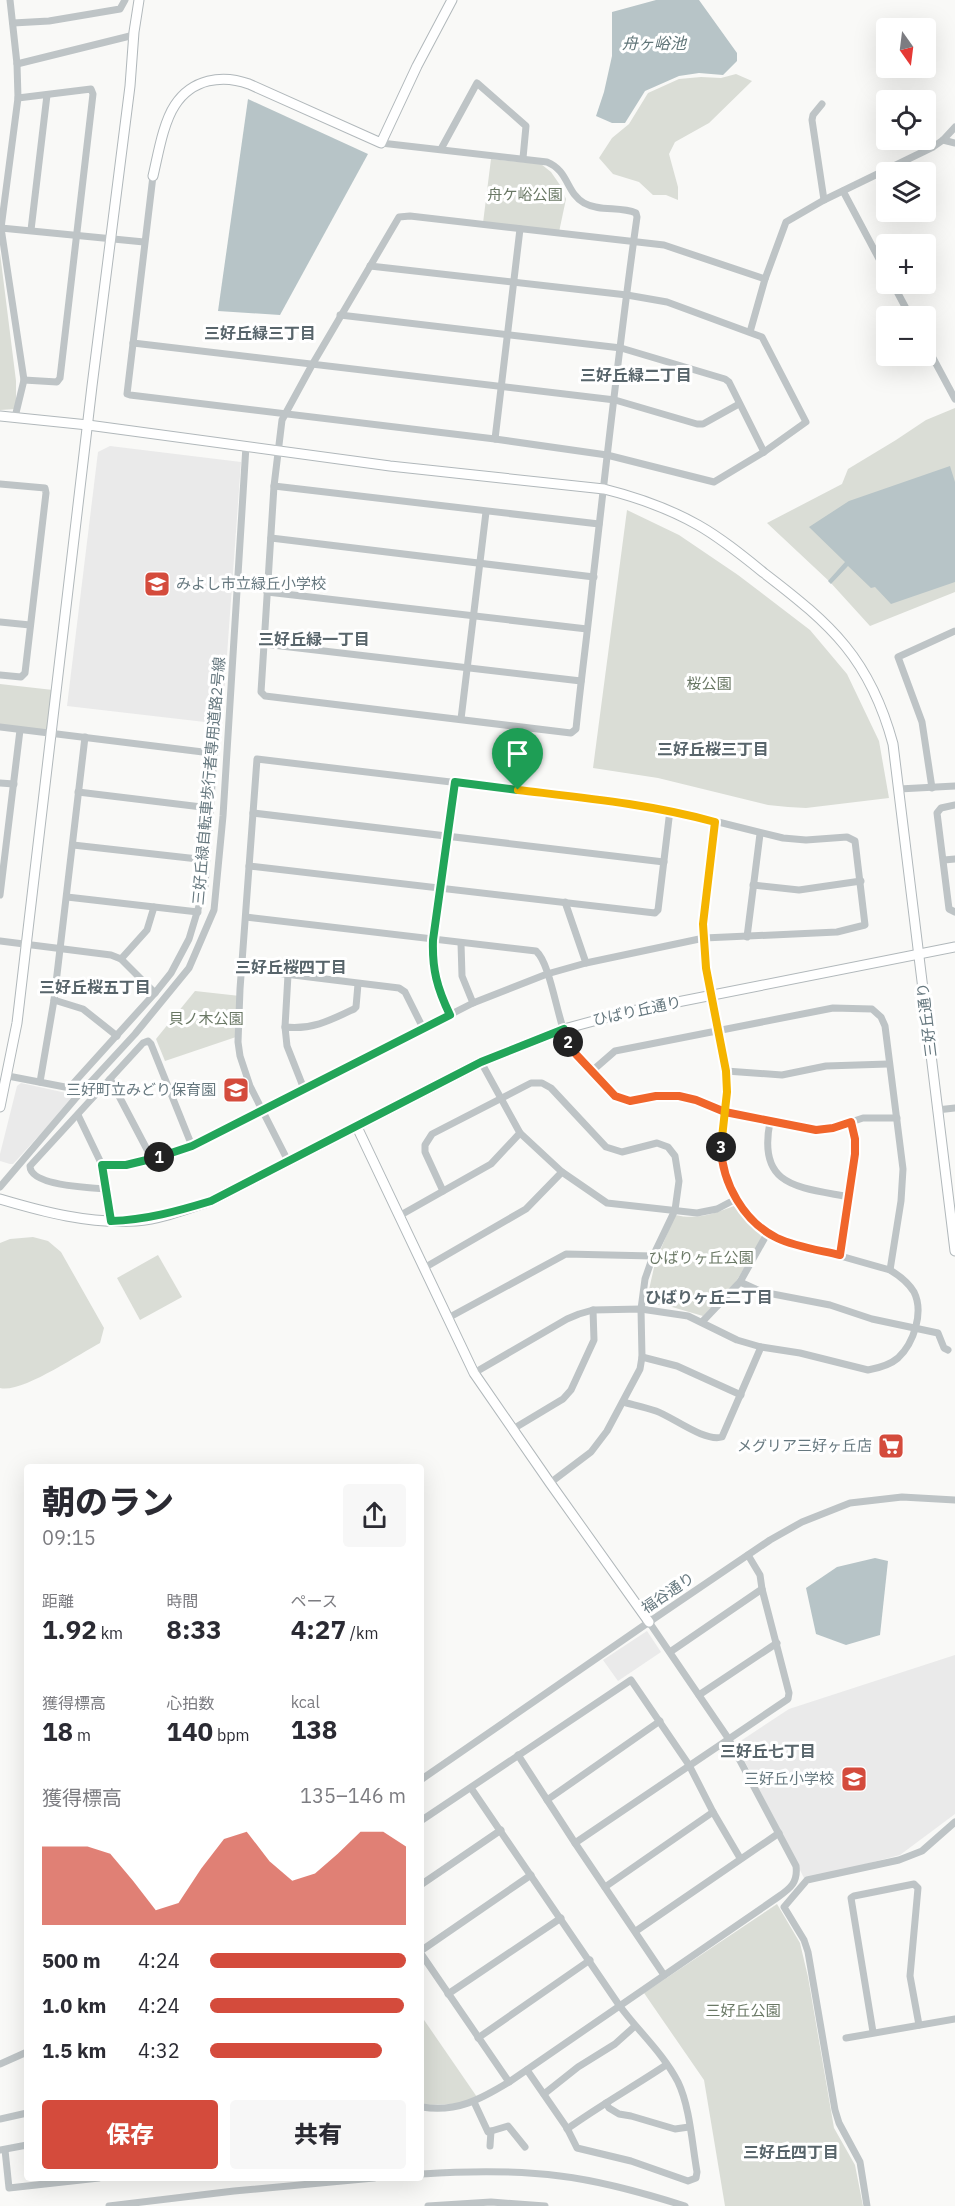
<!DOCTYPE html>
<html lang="ja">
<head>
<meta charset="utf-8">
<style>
  :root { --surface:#fff; --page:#f7f7f7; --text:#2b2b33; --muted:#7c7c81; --accent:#d44b3c }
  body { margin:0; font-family:"IBM Plex Sans","Noto Sans JP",sans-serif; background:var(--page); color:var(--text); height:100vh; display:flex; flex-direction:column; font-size:22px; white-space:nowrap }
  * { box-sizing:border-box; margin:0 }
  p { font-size:20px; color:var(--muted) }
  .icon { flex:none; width:33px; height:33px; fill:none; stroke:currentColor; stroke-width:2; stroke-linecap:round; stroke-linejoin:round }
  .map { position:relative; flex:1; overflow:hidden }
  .sheet { position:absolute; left:24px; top:1464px; width:400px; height:717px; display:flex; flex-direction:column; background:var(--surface); border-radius:6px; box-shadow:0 6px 24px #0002 }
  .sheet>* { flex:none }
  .needle { width:39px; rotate:166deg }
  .fabs { position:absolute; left:876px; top:18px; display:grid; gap:12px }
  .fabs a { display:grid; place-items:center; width:60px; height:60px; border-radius:6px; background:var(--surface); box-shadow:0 6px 24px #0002; font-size:30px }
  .pin { position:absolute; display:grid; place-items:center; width:51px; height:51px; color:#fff; margin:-62px -26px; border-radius:50% 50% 50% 0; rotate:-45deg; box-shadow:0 0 6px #0007 }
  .pin .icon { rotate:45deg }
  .km { position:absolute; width:30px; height:30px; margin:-15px; border-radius:50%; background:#222; color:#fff; font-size:16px; line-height:30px; text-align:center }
  .round { display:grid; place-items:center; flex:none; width:63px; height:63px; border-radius:6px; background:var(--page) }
  .overview { display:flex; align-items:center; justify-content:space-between; height:102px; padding:0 18px }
  h1 { font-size:33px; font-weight:800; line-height:45px }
  .figures { display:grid; grid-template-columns:repeat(3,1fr); gap:9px; height:102px; padding:6px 18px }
  .figures div { display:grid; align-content:center }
  .figures b { font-size:26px; font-weight:800 }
  .figures small { font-size:16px; font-weight:400 }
  .figures p { font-size:16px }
  .chart { height:168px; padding:12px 18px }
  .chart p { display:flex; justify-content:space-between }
  .chart svg { width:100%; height:108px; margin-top:6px; fill:var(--accent); opacity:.7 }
  .primary-button { display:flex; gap:12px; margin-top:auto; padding:12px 18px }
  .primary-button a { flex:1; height:69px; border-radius:6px; background:var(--accent); color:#fff; font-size:24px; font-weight:800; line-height:69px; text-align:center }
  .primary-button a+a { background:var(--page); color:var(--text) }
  ul { padding:0 18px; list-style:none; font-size:20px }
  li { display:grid; grid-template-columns:96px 72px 1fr; align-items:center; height:45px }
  li i { height:15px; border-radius:8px; background:var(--accent) }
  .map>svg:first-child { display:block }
</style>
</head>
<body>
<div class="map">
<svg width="955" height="2206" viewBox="0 0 955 2206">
  <rect width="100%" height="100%" fill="#f9f9f7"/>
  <g fill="#eaeaea">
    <path d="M110,446L241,462L222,724L67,706L98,452Z"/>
    <path d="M21,1083L71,1094L74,1091L77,1094L13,1164H10L0,1161V1154L17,1086Z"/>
    <path d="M647,1631L661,1652L618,1681L603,1660Z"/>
    <path d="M955,1655V1814L900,1855L805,1880L736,1744L789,1709Z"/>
  </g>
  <g fill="#daddd6">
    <path d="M736,74L752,81L709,123L675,142L669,154L678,187V200L666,195H653L639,182L613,174L599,158L612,138L629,124L648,93L679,79L701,77L721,78Z"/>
    <path d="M491,159L541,164L551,172L560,185L566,199L559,232L483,223Z"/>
    <path d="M0,253L16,381V409L0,410Z"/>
    <path d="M955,408V592L870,626L830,582L767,523L842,484L848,469L896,440L926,420Z"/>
    <path d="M627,510L679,535L738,575L810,630L847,674L879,741L889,798L806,808L788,807L768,805L658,778L593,768Z"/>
    <path d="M0,684L53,690L48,731L0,725Z"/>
    <path d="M195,991L240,996L236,1037L165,1061L156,1039Z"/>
    <path d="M734,1206L763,1238L735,1283L703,1316L672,1307L646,1303L655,1263L675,1215C698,1220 712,1214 734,1206Z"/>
    <path d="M33,1237L48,1241L61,1252L104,1328L100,1343C79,1354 21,1394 0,1388V1243L10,1239Z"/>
    <path d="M158,1255L182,1297L140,1320L117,1278Z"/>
    <path d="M777,1904L800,1943L808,1977L834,2128L855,2165L863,2206H725L704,2080L644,1993Z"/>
    <path d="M422,2017L477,2097L462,2104L422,2105Z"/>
  </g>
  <g fill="#b7c4c7">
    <path d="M656,0H699L737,53V61L723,75L699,73L679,76L645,91L625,123H612L596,116L604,92L612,56V12Z"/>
    <path d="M248,99L368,154L280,315L218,311Z"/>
    <path d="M950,466L955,482V582L891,604L875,587L871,588L848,566L831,584L828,581L845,562L809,527L849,501Z"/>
    <path d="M875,1558L888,1561L880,1635L846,1645L816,1634L806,1588L837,1567Z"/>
  </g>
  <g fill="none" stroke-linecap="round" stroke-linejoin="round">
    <defs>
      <g id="secondary">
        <path d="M153,176C158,155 163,123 175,105C192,79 222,74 249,84L381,143L417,66L452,0"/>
        <path d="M0,416L88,425L390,466L604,489C636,497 668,508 698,525C721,538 743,556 764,573C832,625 870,659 893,744L955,1251"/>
        <path d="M0,1107L17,1023L92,386L130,86L134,32L139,0"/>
        <path d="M357,1127L474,1373L550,1483L649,1622"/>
        <path d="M0,1199C44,1212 89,1224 136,1221C161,1219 187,1209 211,1201L481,1062L564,1029L627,1012L955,947"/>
      </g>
    </defs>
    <use href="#secondary" stroke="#b1b8bb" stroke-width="11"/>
    <g stroke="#bec4c6" stroke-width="7">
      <path d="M10,0L17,64L18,98L1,228L24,380L15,417"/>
      <path d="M13,23L49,21L120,9L125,0"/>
      <path d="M17,64L134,35"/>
      <path d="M18,98L91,89L93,94L60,378L57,382L24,380"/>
      <path d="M822,104L813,115L812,120L824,200"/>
      <path d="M943,140L955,143"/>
      <path d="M381,143L547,162C569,171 566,193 584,203C600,212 620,206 636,213L637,217C620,337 607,458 593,579C588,629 581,679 576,729L571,733L265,696L261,692L274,486L282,420L312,365L399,217L410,216L664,245L765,279"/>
      <path d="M441,149L477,83L526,126L523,158"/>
      <path d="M153,176L127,394L130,395L495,439L607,455L714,482L764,452L806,422L762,337L667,302L627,295L370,266"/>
      <path d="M843,191L886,272"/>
      <path d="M1,228L144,242"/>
      <path d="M31,230L47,95"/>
      <path d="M893,284L910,316"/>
      <path d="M340,315L621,348L725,379L729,382L764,452"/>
      <path d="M750,332L765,279L786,222L824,200L933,147L943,140L955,127"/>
      <path d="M133,343L615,400L697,424H703L739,404"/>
      <path d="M926,345L955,399"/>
      <path d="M495,439L520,229"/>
      <path d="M0,484L45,488L46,493L25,673L21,677L0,675"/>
      <path d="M274,486L599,524"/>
      <path d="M271,538L594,577"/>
      <path d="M267,592L587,629"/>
      <path d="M0,622L30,625"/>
      <path d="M264,644L581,681"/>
      <path d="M461,719L486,512"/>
      <path d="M0,727L211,753L214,756L205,886L189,939L171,973L155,993L70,1087H65L8,1076"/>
      <path d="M0,783L14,784"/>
      <path d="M932,788L922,722L898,657L955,631"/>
      <path d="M899,789L955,786"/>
      <path d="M78,792L210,808"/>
      <path d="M955,805L941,808L937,813L949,909L955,912"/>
      <path d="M253,813L664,862"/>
      <path d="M73,845L207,860"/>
      <path d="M944,860L955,859"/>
      <path d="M249,866L655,913L658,910L670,810"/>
      <path d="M753,885L799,890L861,881"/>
      <path d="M0,895L20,730"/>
      <path d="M67,897L198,912"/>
      <path d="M565,902L586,963"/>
      <path d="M246,917L536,951C552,965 558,1028 571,1048C582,1065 601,1080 615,1096L630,1102L656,1096H679L696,1100L725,1112L816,1130L833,1128L863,1118H897"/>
      <path d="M747,937L760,834"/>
      <path d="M0,941L111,955L121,959L155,993"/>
      <path d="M461,943L462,976L473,1003"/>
      <path d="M121,959L147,930L154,907"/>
      <path d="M243,969L399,988L405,992L423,1028"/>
      <path d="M288,975L285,1027L287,1046L304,1089"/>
      <path d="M54,1000L83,1009L117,1036"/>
      <path d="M450,1015C437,988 432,969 433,940L455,782"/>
      <path d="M285,1027C312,1030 331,1020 354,1009L356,1007L358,984"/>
      <path d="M481,1062L520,1133L562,1172L607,1203L697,1213L717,1209L736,1199"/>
      <path d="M592,1071L615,1051L833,1008L872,1009L881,1017L885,1026L903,1169L901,1201L890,1270"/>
      <path d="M726,1071L782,1075L826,1066L888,1064"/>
      <path d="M110,1079L152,1159"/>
      <path d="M40,1082L54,1000L85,737"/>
      <path d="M937,1110L955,1108"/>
      <path d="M78,1115L102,1165L111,1221"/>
      <path d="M770,1122C757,1187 798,1187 849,1197"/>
      <path d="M102,1165L139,1163L192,1146L473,1003L547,974L586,963L704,938L837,932L865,925L855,841L847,837L806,840L783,838L670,810L644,805L257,759L240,989L238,1042L240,1056L250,1086L288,1161"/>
      <path d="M0,1187L75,1099L135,1034L189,968L214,910L223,816L246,446"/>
      <path d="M107,1189C92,1188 30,1186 30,1166L143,1043L148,1041L151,1044L192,1146"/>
      <path d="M443,1191L425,1152V1145L432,1134L531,1083H542L551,1088L606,1147L622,1152L657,1143L668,1147L675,1156L679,1181L675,1210L653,1256L645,1279L641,1309L642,1357L640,1369L607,1431L591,1452L550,1483"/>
      <path d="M399,1216L491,1164L520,1133"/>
      <path d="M840,1255L855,1154V1139L851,1122"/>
      <path d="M424,1268L526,1209L562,1172"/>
      <path d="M740,1282L762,1292L830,1305L872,1319L938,1333L944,1348L948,1350"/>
      <path d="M448,1318L566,1254L653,1256"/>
      <path d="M702,1322L740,1282L768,1232"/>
      <path d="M642,1357L677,1366L741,1395"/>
      <path d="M474,1373L567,1319L579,1314L593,1310L641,1309L688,1316L737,1340L761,1347L800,1353L868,1370C879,1368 890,1365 898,1358C914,1343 924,1312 914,1292C908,1282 900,1276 890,1270L777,1238L755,1221L736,1199L729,1184L723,1166L721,1146L727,1092L726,1071L704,951L703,915L715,822"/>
      <path d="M623,1402C634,1405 645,1407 656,1411C673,1417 704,1442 722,1437L761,1347"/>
      <path d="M513,1429L563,1399L571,1390L594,1340L593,1310"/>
      <path d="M670,1652L762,1589"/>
      <path d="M699,1695L777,1643"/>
      <path d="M518,1755L575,1843L664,1975"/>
      <path d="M422,1779L649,1622L770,1540L802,1522L850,1503L902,1497L955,1500"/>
      <path d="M471,1788L619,2005C638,2031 663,2053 678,2082C690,2107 692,2144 697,2172L696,2178L688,2181L631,2161L577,2148L567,2128L527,2070"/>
      <path d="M547,1800L660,1721"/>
      <path d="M422,1820L631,1680L689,1765L713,1812L740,1858"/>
      <path d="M575,1843L788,1699L789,1693L762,1589L760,1575L748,1555"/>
      <path d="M422,1884L501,1830"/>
      <path d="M605,1887L713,1812"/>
      <path d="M636,1931L779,1833"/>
      <path d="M422,1950L531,1875"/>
      <path d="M422,1955L509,2082"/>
      <path d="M448,1994L561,1918"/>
      <path d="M873,2032L851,1898L854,1896L914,1884L918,1888L910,1976L919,2025"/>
      <path d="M478,2038L590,1960"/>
      <path d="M846,2038L955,2019"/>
      <path d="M0,2064L27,2052"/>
      <path d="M544,2094L578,2067L615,2044L635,2026"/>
      <path d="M474,2102L488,2132L508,2126L525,2147"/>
      <path d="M606,2103L609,2108L619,2114L631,2116L675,2129L689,2127"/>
      <path d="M422,2107C456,2113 481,2099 509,2082L778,1897C791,1888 798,1882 796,1866L728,1738L649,1622"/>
      <path d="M0,2119L27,2113"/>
      <path d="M567,2129C599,2106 633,2087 666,2065"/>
      <path d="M490,2146L491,2131"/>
      <path d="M0,2150L27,2145"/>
      <path d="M5,2150L9,2188L99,2178"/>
      <path d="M422,2174C467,2171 514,2170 560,2176C602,2181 644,2193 685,2206"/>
      <path d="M109,2206L234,2191L374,2178"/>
      <path d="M428,2206L491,2202L545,2206"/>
      <path d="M867,2206L860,2162L839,2123L835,2110L808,1952L804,1940L784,1907L807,1880L899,1860L922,1851L955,1822"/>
    </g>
    <use href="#secondary" stroke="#fff" stroke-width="9"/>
  </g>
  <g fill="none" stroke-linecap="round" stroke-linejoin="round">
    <defs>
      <path id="split-1" d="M159,1157L192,1146L450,1015C437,988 432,969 433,940L455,782L518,790"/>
      <path id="split-2" d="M159,1157L126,1165H102L111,1221C146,1220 178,1211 211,1201L481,1062L564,1029L568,1042"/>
      <path id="split-3" d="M568,1042L572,1050L615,1096L630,1101L656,1096H679L696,1100L725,1112L816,1130L833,1128L851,1122L855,1139V1154L840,1255C819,1250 796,1247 777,1238C744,1222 722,1183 721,1147"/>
      <path id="split-4" d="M518,790C585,798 649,804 715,822L703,924L706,968L726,1071L727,1092L721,1147"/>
    </defs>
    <use href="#split-1" stroke="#fff" stroke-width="12"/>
    <use href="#split-2" stroke="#fff" stroke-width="12"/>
    <use href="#split-3" stroke="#fff" stroke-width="12"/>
    <use href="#split-4" stroke="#fff" stroke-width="12"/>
    <use href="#split-1" stroke="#22a559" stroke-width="8"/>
    <use href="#split-2" stroke="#22a559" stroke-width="8"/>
    <use href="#split-3" stroke="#f0652b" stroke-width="8"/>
    <use href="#split-4" stroke="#f5b400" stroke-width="8"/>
  </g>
  <defs>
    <symbol id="school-square" viewBox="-11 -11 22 22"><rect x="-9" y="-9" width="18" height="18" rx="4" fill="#d44b3c" stroke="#fff"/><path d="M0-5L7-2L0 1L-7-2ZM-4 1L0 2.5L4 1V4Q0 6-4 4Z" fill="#fff"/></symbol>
    <symbol id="supermarket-square" viewBox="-11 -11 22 22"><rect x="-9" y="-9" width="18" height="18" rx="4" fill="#d44b3c" stroke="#fff"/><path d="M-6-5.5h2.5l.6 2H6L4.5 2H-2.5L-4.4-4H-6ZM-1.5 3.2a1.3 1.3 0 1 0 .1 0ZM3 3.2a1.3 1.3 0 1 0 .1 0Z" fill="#fff"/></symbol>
  </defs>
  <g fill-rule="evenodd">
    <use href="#school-square" x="142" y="569" width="30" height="30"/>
    <use href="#school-square" x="221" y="1075" width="30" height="30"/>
    <use href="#supermarket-square" x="876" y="1431" width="30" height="30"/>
    <use href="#school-square" x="839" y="1764" width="30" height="30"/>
  </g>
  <g text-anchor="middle" stroke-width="6" stroke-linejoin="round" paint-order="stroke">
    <g font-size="15" fill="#6a7865" stroke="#fff">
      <text x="525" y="200">舟ケ峪公園</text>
      <text x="709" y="689">桜公園</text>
      <text x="206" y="1024">貝ノ木公園</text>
      <text x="701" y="1263">ひばりヶ丘公園</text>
      <text x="743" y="2016">三好丘公園</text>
    </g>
    <g font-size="15" fill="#66787f" stroke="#fff" text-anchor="end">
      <text x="176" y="589" text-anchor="start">みよし市立緑丘小学校</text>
      <text x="216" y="1095">三好町立みどり保育園</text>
      <text x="872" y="1451">メグリア三好ヶ丘店</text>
      <text x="834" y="1784">三好丘小学校</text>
    </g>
    <g font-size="15" fill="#66787f" stroke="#fff">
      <text transform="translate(209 781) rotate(-85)" y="5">三好丘緑自転車歩行者専用道路2号線</text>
      <text transform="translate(637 1011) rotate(-12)" y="5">ひばり丘通り</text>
      <text transform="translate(927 1020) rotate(-97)" y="5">三好丘通り</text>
      <text transform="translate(668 1593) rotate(-34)" y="5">福谷通り</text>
    </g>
    <g font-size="16" font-style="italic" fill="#617679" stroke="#fff">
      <text x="654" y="49">舟ヶ峪池</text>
    </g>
    <g font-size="16" font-weight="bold" fill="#58656b" stroke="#fff">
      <text x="260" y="339">三好丘緑三丁目</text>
      <text x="636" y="381">三好丘緑二丁目</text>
      <text x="314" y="645">三好丘緑一丁目</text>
      <text x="713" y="755">三好丘桜三丁目</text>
      <text x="291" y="973">三好丘桜四丁目</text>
      <text x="95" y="993">三好丘桜五丁目</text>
      <text x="709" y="1303">ひばりヶ丘二丁目</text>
      <text x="768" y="1757">三好丘七丁目</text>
      <text x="791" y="2158">三好丘四丁目</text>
    </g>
  </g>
</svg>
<div class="fabs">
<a><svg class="needle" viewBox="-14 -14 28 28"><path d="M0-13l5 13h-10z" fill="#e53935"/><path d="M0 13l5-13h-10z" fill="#7c7c81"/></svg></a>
<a><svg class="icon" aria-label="locate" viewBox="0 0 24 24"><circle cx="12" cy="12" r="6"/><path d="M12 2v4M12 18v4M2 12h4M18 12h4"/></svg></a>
<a><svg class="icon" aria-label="layers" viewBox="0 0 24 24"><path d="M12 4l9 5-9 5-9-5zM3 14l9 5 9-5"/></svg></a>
<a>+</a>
<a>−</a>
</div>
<div class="pin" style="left:518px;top:790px;background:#1e9e55"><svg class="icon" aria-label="arrive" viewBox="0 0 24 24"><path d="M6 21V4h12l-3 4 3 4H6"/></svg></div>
<b class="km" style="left:159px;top:1157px">1</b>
<b class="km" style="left:568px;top:1042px">2</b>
<b class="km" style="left:721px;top:1147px">3</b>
<section class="sheet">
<div class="overview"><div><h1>朝のラン</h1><p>09:15</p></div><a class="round"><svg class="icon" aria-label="share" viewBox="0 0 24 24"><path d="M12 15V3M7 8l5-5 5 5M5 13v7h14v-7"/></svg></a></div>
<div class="figures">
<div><p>距離</p><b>1.92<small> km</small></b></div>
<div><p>時間</p><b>8:33</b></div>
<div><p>ペース</p><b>4:27<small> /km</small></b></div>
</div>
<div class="figures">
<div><p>獲得標高</p><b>18<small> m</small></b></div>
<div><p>心拍数</p><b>140<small> bpm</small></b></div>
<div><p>kcal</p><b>138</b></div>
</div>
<div class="chart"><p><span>獲得標高</span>135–146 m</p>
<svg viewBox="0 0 160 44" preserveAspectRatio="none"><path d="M0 44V12L10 12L20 12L30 15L40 26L50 38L60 35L70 21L80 9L90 6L100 18L110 26L120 23L130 15L140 6L150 6L160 12V44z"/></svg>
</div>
<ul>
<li><b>500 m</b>4:24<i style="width:100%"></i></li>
<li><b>1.0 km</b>4:24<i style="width:99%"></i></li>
<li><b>1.5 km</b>4:32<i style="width:88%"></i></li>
</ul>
<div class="primary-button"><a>保存</a><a>共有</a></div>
</section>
</div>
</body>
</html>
